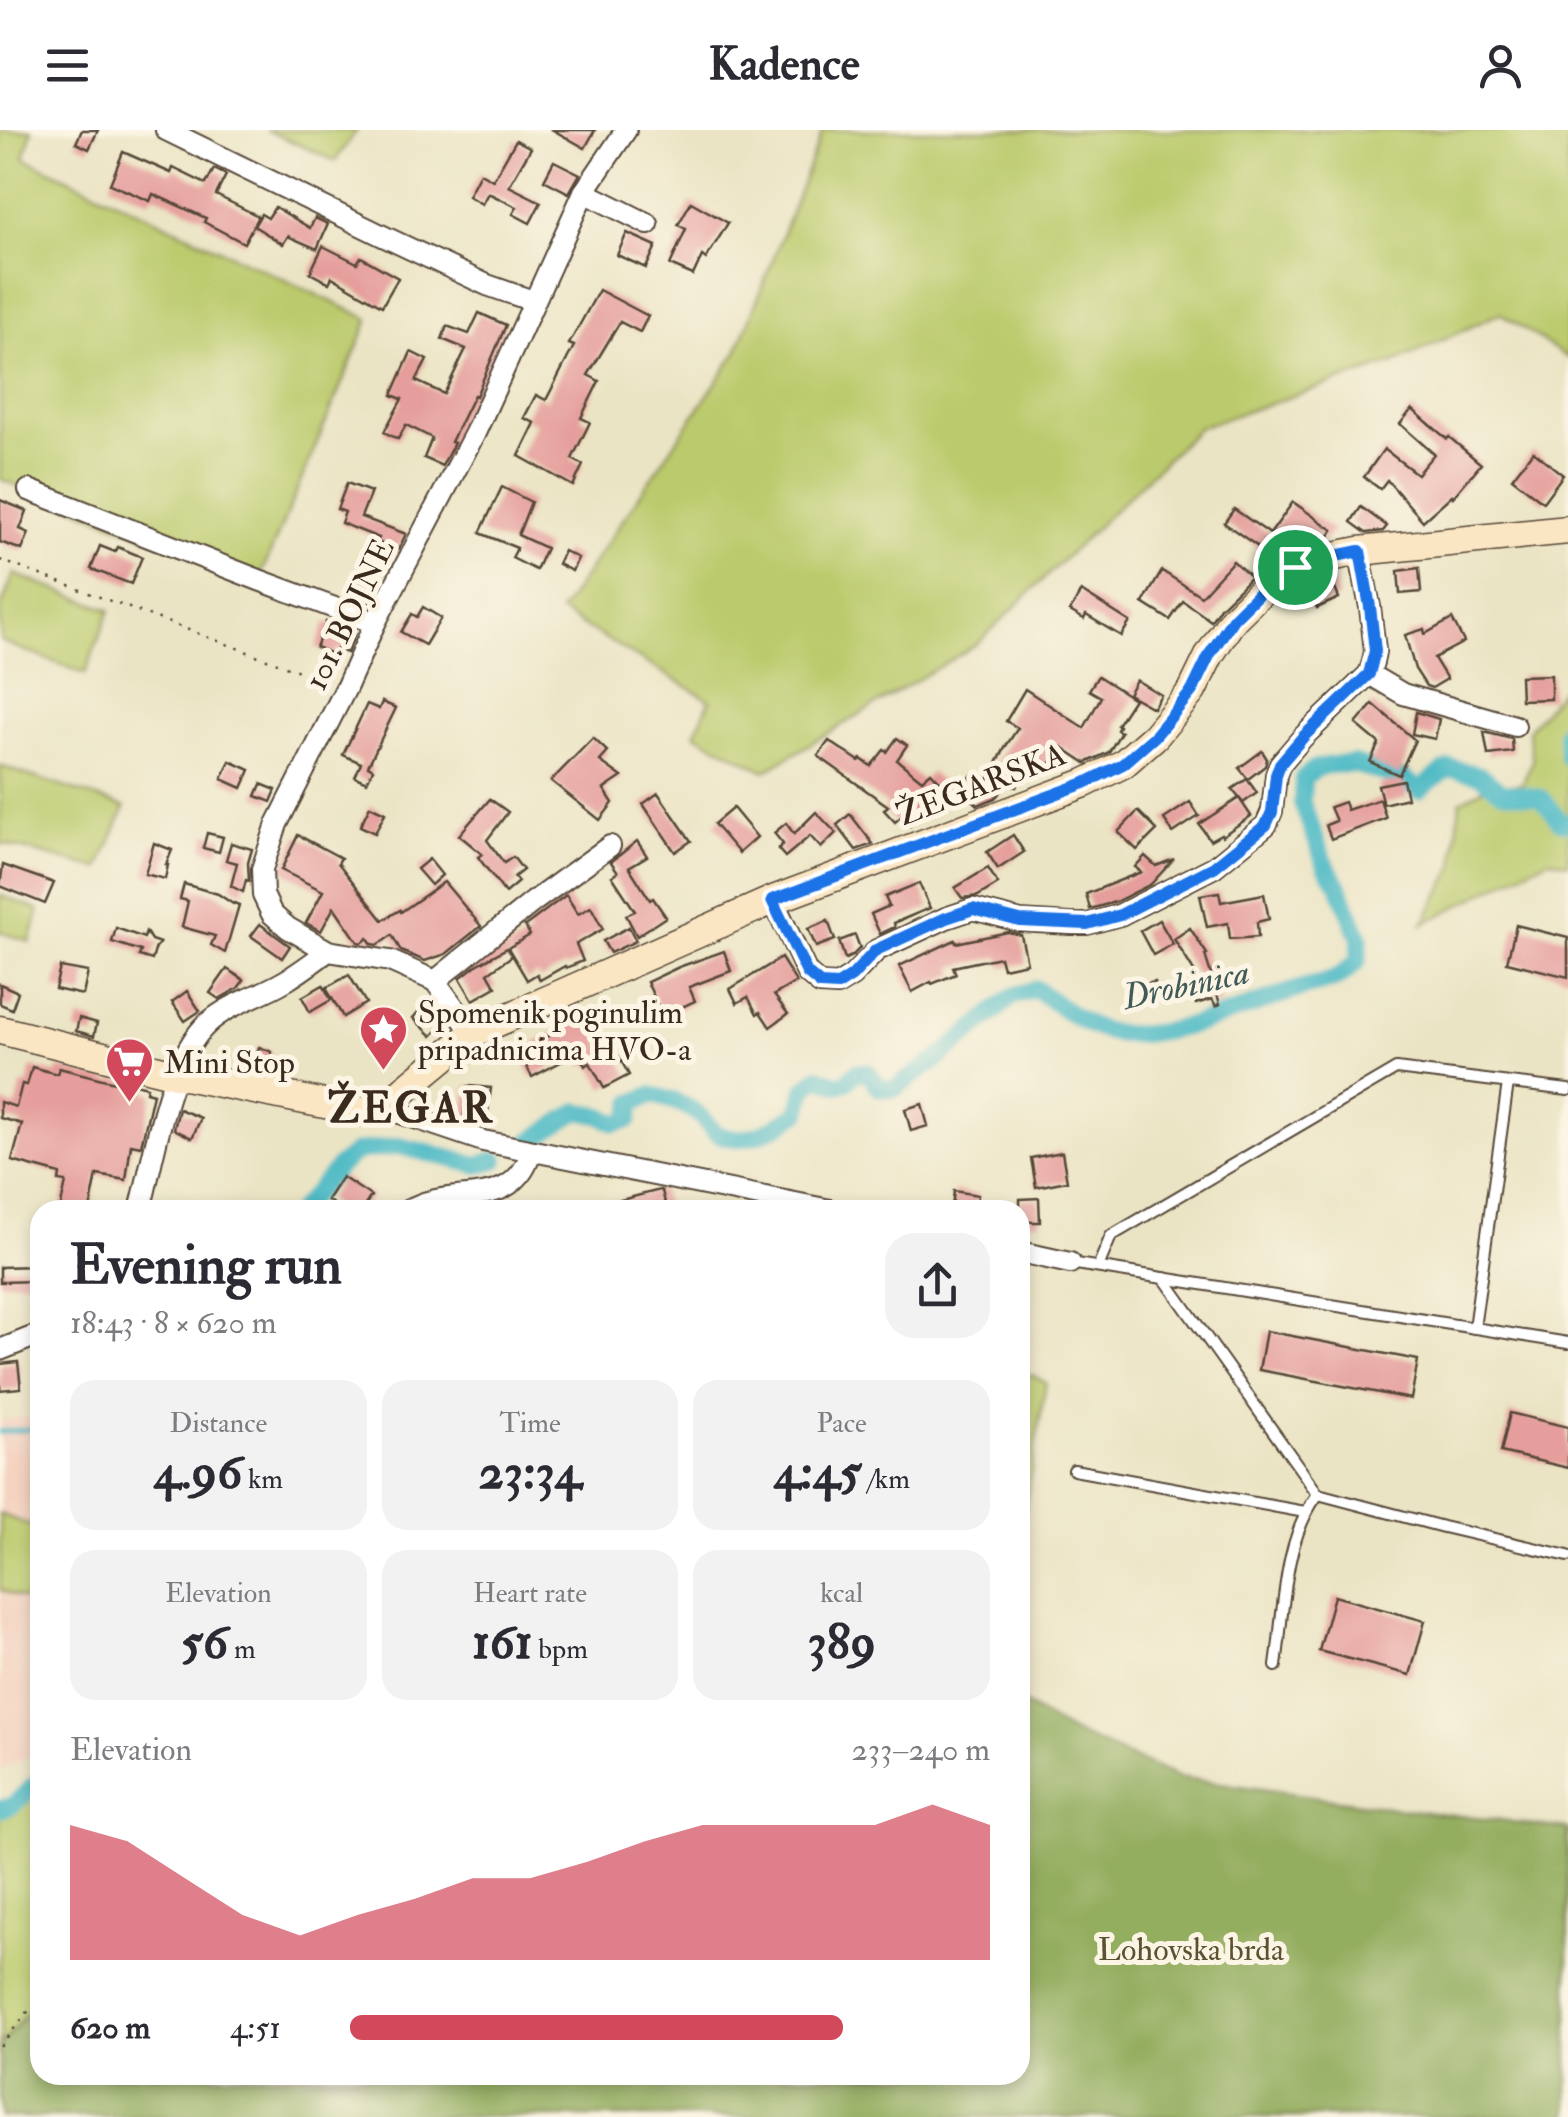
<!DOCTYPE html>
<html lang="en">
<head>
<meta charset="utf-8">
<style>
  :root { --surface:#fff; --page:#f2f2f3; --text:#2b2b33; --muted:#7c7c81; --accent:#d1495b }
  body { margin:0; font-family:"IM FELL Double Pica",serif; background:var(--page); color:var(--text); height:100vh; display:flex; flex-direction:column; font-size:38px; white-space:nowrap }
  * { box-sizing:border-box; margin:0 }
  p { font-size:32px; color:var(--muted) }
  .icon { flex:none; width:55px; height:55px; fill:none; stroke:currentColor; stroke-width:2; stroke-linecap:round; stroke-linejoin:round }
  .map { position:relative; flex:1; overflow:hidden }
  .drawer { position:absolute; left:30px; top:1070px; width:1000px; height:885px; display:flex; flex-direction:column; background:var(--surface); border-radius:30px; box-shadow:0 5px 15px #0003 }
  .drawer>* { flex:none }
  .pin { position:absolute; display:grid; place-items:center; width:85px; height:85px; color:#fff; margin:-42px; border:5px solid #fff; border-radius:50%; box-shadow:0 2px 10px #0007 }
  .round { display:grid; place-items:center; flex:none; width:105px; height:105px; border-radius:30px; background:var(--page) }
  .summary { display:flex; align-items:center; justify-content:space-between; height:170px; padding:0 40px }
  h1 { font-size:55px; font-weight:700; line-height:75px }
  .figures { display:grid; grid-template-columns:repeat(3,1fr); gap:15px; height:170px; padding:10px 40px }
  .figures div { display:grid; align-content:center; border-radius:25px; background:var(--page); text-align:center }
  .figures b { font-size:50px; font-weight:700 }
  .figures small { font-size:28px; font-weight:400 }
  .figures p { font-size:28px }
  .chart { height:280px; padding:20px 40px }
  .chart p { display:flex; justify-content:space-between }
  .chart svg { width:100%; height:180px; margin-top:10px; fill:var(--accent); opacity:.7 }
  ul { padding:0 40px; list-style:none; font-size:32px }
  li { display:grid; grid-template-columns:160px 120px 1fr; align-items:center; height:75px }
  li i { height:25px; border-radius:12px; background:var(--accent) }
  header { display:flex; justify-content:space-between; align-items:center; height:130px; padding:0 40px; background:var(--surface); font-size:45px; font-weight:700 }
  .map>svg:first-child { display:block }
</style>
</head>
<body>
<header><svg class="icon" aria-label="menu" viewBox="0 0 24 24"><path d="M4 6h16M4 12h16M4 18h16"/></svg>Kadence<svg class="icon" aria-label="person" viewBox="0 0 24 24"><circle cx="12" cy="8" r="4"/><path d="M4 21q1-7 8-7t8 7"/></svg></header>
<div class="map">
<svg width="1568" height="1987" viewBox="0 0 1568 1987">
  <rect width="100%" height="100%" fill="#fcf5e5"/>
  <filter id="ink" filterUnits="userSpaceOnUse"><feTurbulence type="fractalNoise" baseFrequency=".01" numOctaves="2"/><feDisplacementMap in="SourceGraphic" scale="20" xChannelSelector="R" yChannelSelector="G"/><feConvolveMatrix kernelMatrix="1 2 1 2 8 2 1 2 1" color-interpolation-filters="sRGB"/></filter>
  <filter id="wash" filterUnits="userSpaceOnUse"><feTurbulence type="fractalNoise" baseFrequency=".0048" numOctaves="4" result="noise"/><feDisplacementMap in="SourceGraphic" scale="40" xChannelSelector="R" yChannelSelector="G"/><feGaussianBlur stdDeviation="2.25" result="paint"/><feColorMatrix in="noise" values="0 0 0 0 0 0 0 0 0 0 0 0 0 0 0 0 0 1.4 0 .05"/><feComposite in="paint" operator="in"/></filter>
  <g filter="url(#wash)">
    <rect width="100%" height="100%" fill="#ebe4c4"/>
    <path fill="#f4d3c1" d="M40,1286V1620L0,1641V1290Z"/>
    <g fill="#bbca6c" stroke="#7b7a45" stroke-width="2.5">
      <path d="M0,0H32L24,28L369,189L259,450L0,349Z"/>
      <path d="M266,0H357L335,31Z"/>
      <path d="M823,0H1568V228L1500,183L1394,233L1199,297L977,514L765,641L695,604L710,570L560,482L737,222Z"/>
      <path d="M14,444L110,480L85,544L0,511V480Z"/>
      <path d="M1568,552V733L1549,729L1423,794L1454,737L1460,671L1487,657L1522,654L1533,631L1528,600Z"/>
      <path d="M0,636L125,677L99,739L0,713Z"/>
      <path d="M0,765L39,780L30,812L0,802Z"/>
      <path d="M1032,1245L1046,1253L1020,1407V1247Z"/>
      <path d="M0,1384L40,1399V1451L30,1472L0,1460Z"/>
      <path d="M40,1650V1867L0,1916V1687Z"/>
    </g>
    <path fill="#94ae60" stroke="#686c3f" stroke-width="2.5" d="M1020,1572L1071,1602L1178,1647L1394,1678L1568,1699V1987H0V1916L40,1867V1945H1020Z"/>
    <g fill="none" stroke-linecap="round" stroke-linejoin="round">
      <path stroke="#4bb9c5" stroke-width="5" d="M0,1302L40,1298"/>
      <g stroke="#4bb9c5" stroke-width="18">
        <path d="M1568,599L1566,604L1568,627"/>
        <path d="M531,1011L578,981L602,986L615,993L629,990L633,973L651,965C669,969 688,974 701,987C707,993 711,1000 718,1004C745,1017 778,997 799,982L805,959L818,947L839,955L846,952L856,942H868L880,958L894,959L941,927L1013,866L1036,859C1054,873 1087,898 1109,902C1163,914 1245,877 1296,860C1310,855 1328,854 1340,846C1346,842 1352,836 1358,831L1360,808L1339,756L1326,736L1302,673L1303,648L1316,638L1330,635L1353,634L1405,649L1419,660L1442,642L1451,638L1480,645L1501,661L1542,668L1560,691L1568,693"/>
        <path d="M300,1080L339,1036L356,1022L399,1016L477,1035L496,1030"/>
        <path d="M0,1679L12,1676L40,1650"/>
      </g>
    </g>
    <g id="blocks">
      <g fill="#e59e9b">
        <path d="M82,0H98L89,19L76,13Z"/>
        <path d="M553,0H595L585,18Z"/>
        <path d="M516,10L531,18L509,56L541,72L530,93L513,84L517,77L488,63L482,74L468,66L480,43L493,50Z"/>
        <path d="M123,22L171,43L173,38L206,54L214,39L226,45L216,65L258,86L244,113L204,92L206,88L153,64L150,71L110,54Z"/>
        <path d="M554,31L580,44L569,63L544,50Z"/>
        <path d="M691,72L728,93L706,129L702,126L693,145L670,135L686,99L678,95Z"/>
        <path d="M275,77L310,98L315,88L328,94L317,119L288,106L283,114L254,96L261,84L268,88Z"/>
        <path d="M627,103L656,116L646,138L617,125Z"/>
        <path d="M323,116L357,133L361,127L398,148L382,176L332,147L329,153L310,143Z"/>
        <path d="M599,160L648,186L640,202L620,192L588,245L599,251L581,288L590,292L572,329L583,335L573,356L519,326L535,293L524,288L536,265L546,270L574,216L569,214Z"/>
        <path d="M479,183L506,195L476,266L474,265L451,312L454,313L442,336L424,328L432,308L406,295L398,309L384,302L402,269L392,265L411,222L427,230L416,251L444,264L466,219L442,209L447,196L469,204Z"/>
        <path d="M1412,279L1447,309L1449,307L1481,334L1453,367L1452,365L1423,391L1387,350L1380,359L1364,347L1384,319L1417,344L1434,324L1400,294Z"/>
        <path d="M1533,321L1563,345L1543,372L1512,348Z"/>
        <path d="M347,353L371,362L361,387L406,404L398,420L377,412L379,408L341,393L345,382L337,379Z"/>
        <path d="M502,357L531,372L518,405L546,418L536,440L512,428L517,418L480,403Z"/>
        <path d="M0,370L27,381L20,399L29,403L22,420L0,412Z"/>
        <path d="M1293,372L1333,400L1326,410L1313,403L1304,416L1295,412L1289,420L1274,428L1224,393L1234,379L1270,404Z"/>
        <path d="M1361,377L1387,396L1383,401L1366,403L1351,392Z"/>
        <path d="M100,416L115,422L118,417L142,427L131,454L91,439Z"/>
        <path d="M564,421L578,428L572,441L558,434Z"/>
        <path d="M1233,431L1251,447L1220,477L1211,491L1183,471L1170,490L1143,473L1162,441L1201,466Z"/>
        <path d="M359,438L382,448L370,472L348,463Z"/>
        <path d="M1419,438L1421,462L1400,464L1398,441Z"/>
        <path d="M1331,449L1339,468L1317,478L1309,459Z"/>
        <path d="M1081,461L1130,492L1121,506L1086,485L1084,489L1070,481Z"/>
        <path d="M423,477L441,488L425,515L401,502L412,484L417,487Z"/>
        <path d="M1452,489L1464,512L1434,528L1447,549L1432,558L1426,556L1415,539L1405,505L1424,499L1425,504Z"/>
        <path d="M326,492L355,504L347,523L337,519L334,525L316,517Z"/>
        <path d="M1551,545V569L1521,570L1520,546Z"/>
        <path d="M1098,546L1134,569L1117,595L1119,596L1117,600L1121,602L1109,622L1086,633L1062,617L1043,645L1027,635L1016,657L1009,653L995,668L978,675L960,658L973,644L985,656L1006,616L1018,598L1006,591L1025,559L1084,598L1101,567L1089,560Z"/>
        <path d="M1136,550L1161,565L1153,578L1128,564Z"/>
        <path d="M382,572L396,578L368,636L373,639L367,652L355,647L361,633L343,625L367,574L379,579Z"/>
        <path d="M1373,574L1415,610L1399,645L1370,632L1379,613L1356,594Z"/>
        <path d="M1416,582L1439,589L1435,609L1412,604Z"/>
        <path d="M1484,602L1512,609L1513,622L1488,625Z"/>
        <path d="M593,608L608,622L600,631L622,647L604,659L613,673L600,690L551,651Z"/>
        <path d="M897,608L907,615L897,630L922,650L931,642L950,662L927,684L925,682L910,696L902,686L895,692L884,680L888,676L818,626L829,611L859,631L861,629L871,636L884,620L887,622Z"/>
        <path d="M1262,621L1267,629L1265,636L1248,649L1239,638Z"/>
        <path d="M230,631L250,640L242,658L222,649Z"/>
        <path d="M1247,649L1257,663L1243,673L1232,659Z"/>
        <path d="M1403,650L1407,668L1383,674L1378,655Z"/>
        <path d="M261,654L276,660L271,672L256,666Z"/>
        <path d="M658,663L691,711L675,722L643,674Z"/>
        <path d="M1239,668L1251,686L1222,706L1221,704L1210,710L1199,694Z"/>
        <path d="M490,669L508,682L487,710L504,733L513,727L523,740L514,747L518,752L505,763L478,727L482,724L459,705Z"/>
        <path d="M1380,669L1386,688L1331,709L1326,695L1336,691L1330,677L1344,672L1347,680Z"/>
        <path d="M1190,672L1199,686L1173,703L1164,689Z"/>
        <path d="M370,676L385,683L375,703L360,696Z"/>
        <path d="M733,678L757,707L739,723L714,694Z"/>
        <path d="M1138,681L1157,700L1137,720L1118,702Z"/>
        <path d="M816,682L836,703L821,718L810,706L785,727L778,719L783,714L774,703L786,693L794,704Z"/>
        <path d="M850,684L873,714L856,720L837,695Z"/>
        <path d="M207,703L223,707L219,722L203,718Z"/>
        <path d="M298,705L341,728L338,733L383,790L400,780L401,782L444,752L481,796L446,824L425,831L401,821L392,805L378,815L372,814L368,808L362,813L358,812L334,777L321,801L306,793L323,761L281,740Z"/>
        <path d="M1013,705L1024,722L998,739L987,722Z"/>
        <path d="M637,711L647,726L629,737L650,770L653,768L666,787L637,806L626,785L635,781L612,746L618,742L611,732Z"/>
        <path d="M154,713L172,720L166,735H168L165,749L145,744Z"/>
        <path d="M231,713L252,719L248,733L249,751L246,750L243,762L231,756L237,733L226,730Z"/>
        <path d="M1145,726L1156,736L1174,729L1151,754L1115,772L1090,779L1086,764L1141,742L1135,737Z"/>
        <path d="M429,729L442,745L431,755L417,739Z"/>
        <path d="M3,735L54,753L45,774L0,756Z"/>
        <path d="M988,738L998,754L978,766L962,768L955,758Z"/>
        <path d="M919,753L930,778L894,793L895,797L880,804L871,784L889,776L885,767Z"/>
        <path d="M184,754L218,764L233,774L234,773L239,775L225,823L211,815L215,806L182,797L188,771L180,769Z"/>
        <path d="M1219,762L1221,772L1264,764L1269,789L1257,792L1258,807L1230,809L1228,793L1207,797L1200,765Z"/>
        <path d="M566,765L578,784L591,777L603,799L576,814L583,831L566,838L565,836L540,850L537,844L527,850L508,818L530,805L525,796Z"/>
        <path d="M1159,790L1173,814L1153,825L1140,801Z"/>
        <path d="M828,791L835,810L816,817L808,799Z"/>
        <path d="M260,794L290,816L282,828L251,806Z"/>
        <path d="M1516,795L1568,808V847L1507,832Z"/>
        <path d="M629,797L636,811L610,823L603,811Z"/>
        <path d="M116,798L144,808L146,802L151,810L160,813L156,817L152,830L139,826L141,821L112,812Z"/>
        <path d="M1190,798L1207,824L1205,825L1220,874L1216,876L1212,869L1196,874L1189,855L1200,851L1174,809Z"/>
        <path d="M1008,802L1021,805L1027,833L1003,838L1000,827L953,837L956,844L932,854L931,852L912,862L899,836L955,810L956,813Z"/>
        <path d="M855,805L860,818L852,826L845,829L839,811Z"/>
        <path d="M507,818L512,826L488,843L496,857L473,870L460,848L475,836Z"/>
        <path d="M724,821L731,841L689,857L695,871L663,886L647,852L679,837Z"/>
        <path d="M781,828L796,852L774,865L788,884L770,897L760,882L757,884L748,867L737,873L730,859Z"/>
        <path d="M60,837L88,842L83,865L55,859Z"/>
        <path d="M227,839L244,850L238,858L219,869L210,863Z"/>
        <path d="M349,845L366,873L343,887L326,858Z"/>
        <path d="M1155,852L1159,868L1144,872L1140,855Z"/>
        <path d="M0,854L18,862L12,879L0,874Z"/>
        <path d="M323,855L331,870L310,882L302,867Z"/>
        <path d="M187,861L200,881L185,891L172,872Z"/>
        <path d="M426,873L446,891L432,906L413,888Z"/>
        <path d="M586,883L611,932L619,927L629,945L604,958L590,933L585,936L578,923L532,947L519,922L564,898L562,895Z"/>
        <path d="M79,888L97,893L94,906L76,901Z"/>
        <path d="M259,917L272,922L265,944L250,941Z"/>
        <path d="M32,937L57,944L59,938L114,952V949L147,957L146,962L153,964L141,1016L131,1014L126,1050L97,1045L90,1080H60L66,1052L59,1051L60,1044L12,1031L22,994L0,988V972L16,977L22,954L27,955Z"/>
        <path d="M468,956L491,958L487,990L464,987Z"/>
        <path d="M922,974L928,996L911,1001L905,979Z"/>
        <path d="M179,979L201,988L192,1008L174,999Z"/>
        <path d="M1062,1022L1067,1051L1036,1057L1031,1028Z"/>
        <path d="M342,1047L371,1066L362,1080H329L333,1074L327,1070Z"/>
        <path d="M660,1060L662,1061L667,1080H602L601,1075Z"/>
        <path d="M954,1061L978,1065L976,1080L952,1078Z"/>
        <path d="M1039,1068L1040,1092H1020V1069Z"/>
        <path d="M36,1136L37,1151L0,1152V1137Z"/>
        <path d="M1266,1201L1418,1230L1411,1269L1259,1240Z"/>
        <path d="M18,1232L21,1258L0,1260V1234Z"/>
        <path d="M1510,1283L1568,1297V1338L1501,1322Z"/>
        <path d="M1334,1466L1425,1491L1410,1545L1319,1521Z"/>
      </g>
    </g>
  </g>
  <g filter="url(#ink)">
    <use href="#blocks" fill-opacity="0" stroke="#554637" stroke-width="2.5"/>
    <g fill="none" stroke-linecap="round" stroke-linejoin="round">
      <defs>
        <g id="lane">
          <path d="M1070,1133L1568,1213"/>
          <path d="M1098,1137L1111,1106L1396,939L1568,960"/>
          <path d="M1164,1148L1318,1364L1443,1397L1568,1426"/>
          <path d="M1474,1198L1508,953"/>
          <path d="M1074,1340L1305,1382"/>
          <path d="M1276,1536C1284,1479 1283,1411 1318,1364"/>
        </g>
        <g id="street">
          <path d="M166,0L385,107L487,155L533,171"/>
          <path d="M584,62L648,94"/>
          <path d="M29,360L259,450L375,493"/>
          <path d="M1369,544L1403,564L1515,596"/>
          <path d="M773,770L807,843L820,854L837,855L852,846L877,820L946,788L973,779L1020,791L1071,794H1087L1120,785L1214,737L1266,695L1272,681L1276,645L1280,634L1303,607L1369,544L1373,532L1375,521L1370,477L1359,421"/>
          <path d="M435,851L533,772L610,716"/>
          <path d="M473,903L435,851L390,831L328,821L288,798L272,784L263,765L262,739L277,694L346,558L375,493L475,303L584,62L626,0"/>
          <path d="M382,977L483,1011L830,1080"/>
          <path d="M140,1080C154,1028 168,929 208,893C229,874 259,866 283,852C299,843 313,832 328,821"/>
          <path d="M409,1080C451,1054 513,1084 531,1022"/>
          <path d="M1020,1122L1070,1133"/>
          <path d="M0,1220L40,1204"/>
        </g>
        <path id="secondary" d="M0,900L175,944L360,981L382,977L392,970L473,903L773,770L1085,653L1123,634L1155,606L1192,561L1210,524L1233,489L1277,446L1295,437L1316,430L1359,421L1568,400"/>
      </defs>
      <use href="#lane" stroke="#554637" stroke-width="14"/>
      <use href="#street" stroke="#554637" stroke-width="24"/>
      <use href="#secondary" stroke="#554637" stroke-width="31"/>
      <g stroke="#554637" stroke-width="2.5" stroke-dasharray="2.5 8" stroke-linecap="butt">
        <path d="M0,430L326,551"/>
        <path d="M0,1916L40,1867"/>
      </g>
      <use href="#lane" stroke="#fff" stroke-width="10"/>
      <use href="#street" stroke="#fff" stroke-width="20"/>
      <use href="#secondary" stroke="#fbe6c3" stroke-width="28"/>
    </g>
  </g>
  <g fill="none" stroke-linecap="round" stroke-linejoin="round" filter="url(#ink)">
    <defs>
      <path id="route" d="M1360,421L1370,477L1375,521L1369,544L1303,607L1280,634L1276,645L1272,682L1266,695L1214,737L1120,785L1087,794L1020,791L973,779L946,788L876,820L852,846L838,855L820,854L807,843L772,770L1085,653L1123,634L1155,606L1192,561L1210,524L1233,489L1276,446L1295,437L1316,430Z"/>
    </defs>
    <use href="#route" stroke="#fff" stroke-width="20"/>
    <use href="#route" stroke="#1a73e8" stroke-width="12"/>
  </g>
  <defs>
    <symbol id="sight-pin" viewBox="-11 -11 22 30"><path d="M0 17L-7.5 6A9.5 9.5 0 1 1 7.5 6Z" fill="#d1495b" stroke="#fcf5e5"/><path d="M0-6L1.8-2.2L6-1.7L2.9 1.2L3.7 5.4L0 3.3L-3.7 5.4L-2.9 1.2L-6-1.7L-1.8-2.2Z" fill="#fff"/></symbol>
    <symbol id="supermarket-pin" viewBox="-11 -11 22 30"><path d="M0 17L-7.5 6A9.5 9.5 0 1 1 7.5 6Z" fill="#d1495b" stroke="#fcf5e5"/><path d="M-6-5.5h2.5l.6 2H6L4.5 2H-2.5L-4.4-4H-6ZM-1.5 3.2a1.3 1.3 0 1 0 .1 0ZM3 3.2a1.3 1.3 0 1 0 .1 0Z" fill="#fff"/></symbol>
  </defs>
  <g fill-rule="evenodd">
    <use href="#sight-pin" x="356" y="872" width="55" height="75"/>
    <use href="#supermarket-pin" x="102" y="904" width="55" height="75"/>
  </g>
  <g text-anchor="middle" stroke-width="10" stroke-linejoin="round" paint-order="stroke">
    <g font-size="32" fill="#3b2a1e" stroke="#fcf5e5">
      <text transform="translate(349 484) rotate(-64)" y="11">101. BOJNE</text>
      <text transform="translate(981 654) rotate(-21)" y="11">ŽEGARSKA</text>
    </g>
    <g font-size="32" fill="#3b2a1e" stroke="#fcf5e5" text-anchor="start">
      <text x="418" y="893">Spomenik poginulim<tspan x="418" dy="37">pripadnicima HVO-a</tspan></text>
      <text x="164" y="943">Mini Stop</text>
    </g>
    <g font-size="32" fill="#5b5232" stroke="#fcf5e5">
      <text x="1191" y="1830">Lohovska brda</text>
    </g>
    <g font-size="35" font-style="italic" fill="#415c58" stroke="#fcf5e5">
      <text transform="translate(1186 854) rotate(-12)" y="12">Drobinica</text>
    </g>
    <g font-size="42" font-weight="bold" letter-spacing="2.5" fill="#3b2a1e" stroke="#fcf5e5">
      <text x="411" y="992">ŽEGAR</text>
    </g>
  </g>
</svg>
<div class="pin" style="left:1295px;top:437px;background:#1e9e55"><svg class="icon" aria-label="arrive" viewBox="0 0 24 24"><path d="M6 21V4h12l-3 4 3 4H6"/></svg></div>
<section class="drawer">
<div class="summary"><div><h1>Evening run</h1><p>18:43 · 8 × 620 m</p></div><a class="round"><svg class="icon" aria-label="share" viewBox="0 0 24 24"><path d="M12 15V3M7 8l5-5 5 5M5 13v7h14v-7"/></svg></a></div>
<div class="figures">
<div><p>Distance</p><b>4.96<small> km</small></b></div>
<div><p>Time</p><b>23:34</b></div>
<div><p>Pace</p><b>4:45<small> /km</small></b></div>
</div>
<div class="figures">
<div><p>Elevation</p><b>56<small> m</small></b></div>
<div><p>Heart rate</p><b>161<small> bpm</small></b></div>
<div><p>kcal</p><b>389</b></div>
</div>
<div class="chart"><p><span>Elevation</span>233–240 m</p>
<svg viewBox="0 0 160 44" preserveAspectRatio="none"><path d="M0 44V11L10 15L20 24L30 33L40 38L50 33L60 29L70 24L80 24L90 20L100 15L110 11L120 11L130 11L140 11L150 6L160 11V44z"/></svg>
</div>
<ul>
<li><b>620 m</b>4:51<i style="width:77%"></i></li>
</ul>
</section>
</div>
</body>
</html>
